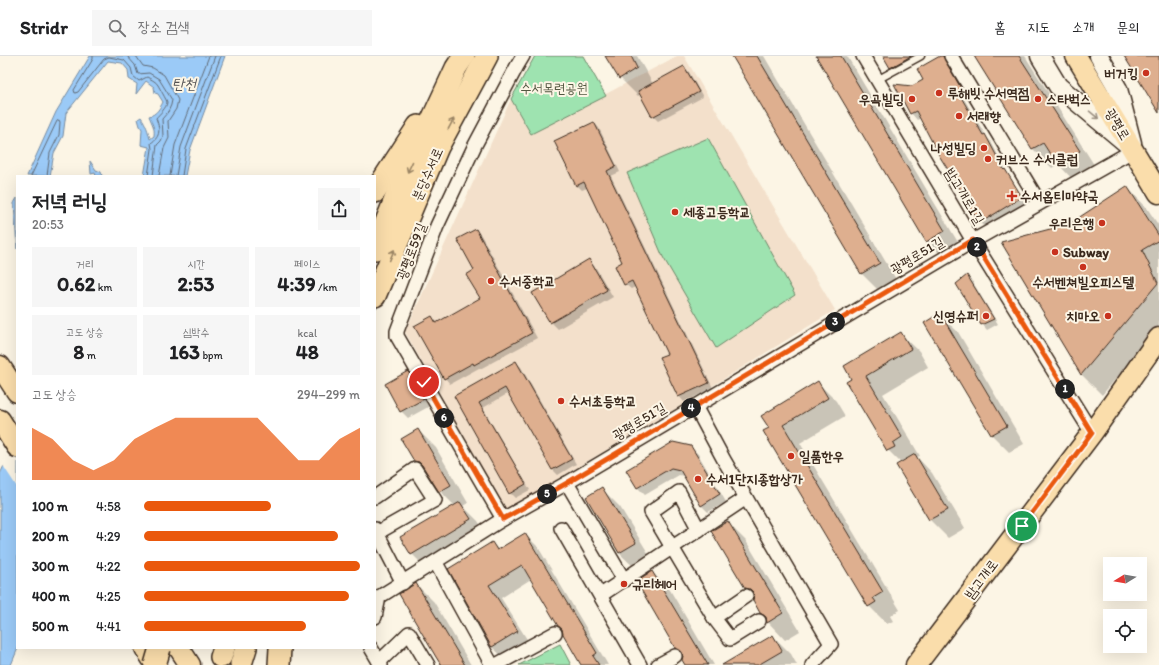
<!DOCTYPE html>
<html lang="ko">
<head>
<meta charset="utf-8">
<style>
  :root { --surface:#fff; --page:#f6f6f6; --text:#202124; --muted:#757577; --line:#e0e0e0; --accent:#ea580c }
  body { margin:0; font-family:Itim,"Poor Story",sans-serif; background:var(--page); color:var(--text); height:100vh; display:flex; flex-direction:column; font-size:15px; white-space:nowrap }
  * { box-sizing:border-box; margin:0 }
  p { font-size:13px; color:var(--muted) }
  .icon { flex:none; width:22px; height:22px; fill:none; stroke:currentColor; stroke-width:2; stroke-linecap:round; stroke-linejoin:round }
  .map { position:relative; flex:1; overflow:hidden }
  .panel { position:absolute; left:16px; top:119px; width:360px; height:474px; display:flex; flex-direction:column; background:var(--surface); border-radius:0px; box-shadow:0 4px 16px #0002 }
  .panel>* { flex:none }
  .needle { width:26px; rotate:259deg }
  .buttons { position:absolute; left:1103px; top:501px; display:grid; gap:8px }
  .buttons a { display:grid; place-items:center; width:44px; height:44px; border-radius:0px; background:var(--surface); box-shadow:0 4px 16px #0002; font-size:20px }
  .pin { position:absolute; display:grid; place-items:center; width:34px; height:34px; color:#fff; margin:-17px; border:2px solid #fff; border-radius:50%; box-shadow:0 1px 4px #0007 }
  .km { position:absolute; width:20px; height:20px; margin:-10px; border-radius:50%; background:#222; color:#fff; font-size:11px; line-height:20px; text-align:center }
  .round { display:grid; place-items:center; flex:none; width:42px; height:42px; border-radius:0px; background:var(--page) }
  .summary { display:flex; align-items:center; justify-content:space-between; height:68px; padding:0 16px }
  h1 { font-size:22px; font-weight:800; line-height:30px }
  .figures { display:grid; grid-template-columns:repeat(3,1fr); gap:6px; height:68px; padding:4px 16px }
  .figures div { display:grid; align-content:center; border-radius:0px; background:var(--page); text-align:center }
  .figures b { font-size:20px; font-weight:800 }
  .figures small { font-size:11px; font-weight:400 }
  .figures p { font-size:11px }
  .chart { height:112px; padding:8px 16px }
  .chart p { display:flex; justify-content:space-between }
  .chart svg { width:100%; height:72px; margin-top:4px; fill:var(--accent); opacity:.7 }
  ul { padding:0 16px; list-style:none; font-size:13px }
  li { display:grid; grid-template-columns:64px 48px 1fr; align-items:center; height:30px }
  li i { height:10px; border-radius:5px; background:var(--accent) }
  header { display:flex; align-items:center; gap:24px; box-sizing:border-box; height:56px; padding:0 20px; background:var(--surface); border-bottom:1px solid var(--line) }
  header strong { font-size:19px }
  nav { display:flex; gap:22px; margin-inline-start:auto; font-size:14px }
  .search { width:280px; height:36px; background:var(--page); display:flex; align-items:center; gap:10px; box-sizing:border-box; padding:0 14px; border-radius:0px; color:var(--muted); font-size:15px }
  .map>svg:first-child { display:block }
</style>
</head>
<body>
<header>
<strong>Stridr</strong>
<div class="search"><svg class="icon" aria-label="search" viewBox="0 0 24 24"><circle cx="10" cy="10" r="6"/><path d="M15 15l6 6"/></svg>장소 검색</div>
<nav><a>홈</a><a>지도</a><a>소개</a><a>문의</a></nav>
</header>
<div class="map">
<svg width="1159" height="609" viewBox="0 0 1159 609">
  <rect width="100%" height="100%" fill="#fcf5e5"/>
  <filter id="ink" filterUnits="userSpaceOnUse"><feTurbulence type="fractalNoise" baseFrequency=".025" numOctaves="2"/><feDisplacementMap in="SourceGraphic" scale="8" xChannelSelector="R" yChannelSelector="G"/><feConvolveMatrix kernelMatrix="1 2 1 2 8 2 1 2 1" color-interpolation-filters="sRGB"/></filter>
  <g filter="url(#ink)">
    <path fill="#f3e0cb" d="M677,0H684L835,254L680,350L506,454L405,276L511,43L531,78Z"/>
    <g fill="#9ee3b0" stroke="#6c8667">
      <path d="M535,0H583L606,40L531,78L511,43Z"/>
      <path d="M708,82L795,239L716,292L663,201L627,117Z"/>
      <path d="M560,588L571,609H519Z"/>
    </g>
    <g fill="#9bcaf7" stroke="#758aa0">
      <path d="M90,0H225L190,94L185,120H144L149,91L141,89L142,73L140,70L138,63L141,61C146,68 148,75 150,83L154,80C155,71 152,68 149,60C156,59 160,52 163,46L158,38L155,37L154,31L146,25L136,38L137,28L129,23L128,14L122,7L108,5L66,57L63,80L54,97L50,120H27L56,56Z"/>
      <path d="M90,105L96,114L101,116L102,120H96L95,117L91,118Z"/>
      <path d="M17,142V193L14,147Z"/>
      <path d="M17,382L18,592L11,609H0V418Z"/>
    </g>
    <path fill="#fcf5e5" d="M17,380V431L2,408L15,381Z"/>
    <g fill="#0003">
      <path d="M606,0H637L653,28L684,11L689,16L703,41L658,65L653,60L641,38L638,40L620,22Z"/>
      <path d="M733,0H764L897,225L880,236L862,218Z"/>
      <path d="M817,0H847L962,193L945,203L927,185Z"/>
      <path d="M884,0H921L895,16L890,11Z"/>
      <path d="M942,0L948,7L967,41L964,43L986,80L991,86L1008,118L1027,147L987,173L980,167L921,62L917,64L911,57L912,31L924,25Z"/>
      <path d="M975,0H1025L1098,115L1077,128L1058,108L1052,112L1033,93Z"/>
      <path d="M594,67L599,72L620,116L611,120L713,332L684,346L679,340L668,298L635,231L631,233L625,228L624,207L587,132L582,134L577,129Z"/>
      <path d="M1127,131L1147,152L1159,170V271L1102,339L1081,318Z"/>
      <path d="M476,174L481,179L537,282L480,313L479,312L450,328L445,322L432,261L438,267L481,243L475,214Z"/>
      <path d="M589,205L596,212L613,241L558,273L551,266Z"/>
      <path d="M967,220L972,225L998,268L987,274L982,268Z"/>
      <path d="M940,259L958,276L1024,388L1009,396L992,379Z"/>
      <path d="M901,278L919,295L928,311L883,338L920,400L917,401L932,417L965,472L948,482L930,464L898,409L901,407L888,394L847,326Z"/>
      <path d="M516,306L521,311L576,408L558,419L553,414L509,337L483,352L530,434L515,442L510,437L455,341Z"/>
      <path d="M408,316L415,323L430,350L408,362L401,355Z"/>
      <path d="M818,327L836,345L845,360L800,387L900,554L890,560L893,565L887,568L869,550L770,372Z"/>
      <path d="M418,374L436,392L468,447L463,450L478,465L488,482L430,516L412,498L455,450L440,435L429,418L415,404Z"/>
      <path d="M690,391L698,398L726,446L708,456L701,449L684,420L679,419L645,439L638,432L627,414Z"/>
      <path d="M602,433L620,451L653,505L637,514L619,497Z"/>
      <path d="M728,467L746,485L800,575L785,584L768,566L767,563L761,557L755,540L746,531Z"/>
      <path d="M525,478L538,491L608,609H582L563,573L531,523L501,542L530,588L505,603L492,591L450,513L492,487L499,494Z"/>
      <path d="M652,516L670,534L714,609H686L684,599L676,591Z"/>
      <path d="M416,528L434,546L471,609H442Z"/>
      <path d="M773,580L791,598L797,609H724Z"/>
    </g>
    <g fill="none" stroke-linecap="round" stroke-linejoin="round">
      <g stroke="#616a75" stroke-width="1">
        <path d="M93,0V3L74,34L75,37L78,36L104,3L109,1L124,4L131,12L133,20L139,25L147,21C150,23 156,25 158,29C159,31 167,45 167,46C167,52 159,58 156,62C160,73 161,80 151,87L152,93L148,120"/>
        <path d="M127,0L135,9L138,18L149,17L159,23L172,44L171,49L168,56L162,63L163,80L161,85L157,89L153,120"/>
        <path d="M136,0L143,10L153,12L164,19L178,44L176,53L168,65L169,82L164,92L159,120"/>
        <path d="M31,120L57,65L59,64L60,66L59,79L50,97L47,120"/>
        <path d="M170,120L175,89L209,0"/>
        <path d="M176,120L181,91L215,0"/>
        <path d="M182,120L186,93L221,0"/>
      </g>
    </g>
    <g fill="#deaf8f" stroke="#3b2a1e">
      <path d="M605,0H631L637,12L619,23Z"/>
      <path d="M732,0H757L880,207L861,218Z"/>
      <path d="M816,0H841L945,175L926,186Z"/>
      <path d="M883,0H911L890,12Z"/>
      <path d="M940,0H943L962,34L958,36L983,79L985,78L1004,114L1005,113L1022,141L980,167L962,140L964,139L940,101L916,55L910,58L894,28L912,30L923,24L917,13Z"/>
      <path d="M974,0H1019L1080,95L1057,109L1043,87L1032,93Z"/>
      <path d="M1124,0H1159V57L1137,21Z"/>
      <path d="M684,10L699,36L652,61L638,35Z"/>
      <path d="M594,66L616,110L607,115L709,327L678,341L659,301L667,298L632,225L624,229L615,210L622,206L584,126L576,130L554,85Z"/>
      <path d="M1127,130L1159,180V184L1142,194L1158,227L1081,319L1001,186L1069,168Z"/>
      <path d="M476,173L532,277L474,309L473,307L444,323L414,270L432,260L436,267L480,242L466,219L474,214L457,183Z"/>
      <path d="M589,203L607,234L550,267L532,237Z"/>
      <path d="M967,219L994,263L981,269L956,228Z"/>
      <path d="M940,257L1007,370L991,379L924,267Z"/>
      <path d="M901,276L911,293L866,320L902,381L893,387L895,391L887,395L846,326L851,323L844,310Z"/>
      <path d="M516,305L572,403L552,414L505,332L479,347L526,428L509,438L454,340Z"/>
      <path d="M408,315L424,343L400,356L385,328Z"/>
      <path d="M818,325L828,342L783,369L883,536L873,542L876,546L868,551L763,375L769,372L761,360Z"/>
      <path d="M418,373L451,429L439,436L422,409L419,406L414,405L401,383Z"/>
      <path d="M673,386L691,390L720,438L701,450L680,414L671,412L637,432L626,414Z"/>
      <path d="M915,398L948,454L929,464L896,409Z"/>
      <path d="M602,431L636,487L619,497L586,441Z"/>
      <path d="M460,446L471,463L411,499L400,481Z"/>
      <path d="M728,465L783,557L767,567L766,561L760,557L753,544L754,540L753,536L750,533L745,532L711,475Z"/>
      <path d="M525,477L597,597L593,600L599,609H581L563,578L562,573L558,570L522,509L489,529L518,575L492,591L491,590L448,513L492,486L497,494Z"/>
      <path d="M652,515L708,609H685L682,604L683,600L682,596L675,592L636,525Z"/>
      <path d="M416,527L453,589L465,609H441L436,601L399,538Z"/>
      <path d="M773,579L782,595L758,609H722Z"/>
    </g>
    <g fill="none" stroke-linecap="round" stroke-linejoin="round">
      <defs>
        <path id="service" d="M877,24L921,0"/>
        <g id="minor">
          <path d="M523,0L517,10L475,89L437,170L397,275V280L503,463L567,427L973,185L1134,94"/>
          <path d="M863,0L973,185L1092,377"/>
          <path d="M951,0L1039,146"/>
          <path d="M695,350L724,404L831,588L812,609"/>
          <path d="M567,427L624,524"/>
          <path d="M375,441L415,413L435,444L377,477"/>
          <path d="M561,472L640,609"/>
          <path d="M375,473L403,527"/>
          <path d="M699,474L679,436L651,456L714,562L746,540"/>
          <path d="M436,507L492,609"/>
          <path d="M601,539L746,442"/>
          <path d="M375,561L379,541L503,463"/>
          <path d="M714,562L730,583L759,565"/>
          <path d="M371,592L381,609"/>
          <path d="M379,606L409,577L428,609"/>
          <path d="M496,609L555,577"/>
          <path d="M658,609L675,600"/>
        </g>
        <g id="secondary">
          <path d="M1040,0L1058,30L1126,87"/>
          <path d="M1099,0L1118,33L1132,87"/>
        </g>
        <g id="primary">
          <path d="M1076,0L1159,137"/>
          <path d="M0,310L17,336"/>
          <path d="M0,364L17,391"/>
          <path d="M145,592L156,609"/>
          <path d="M179,592L190,609"/>
          <path d="M916,609L1092,377L1159,282"/>
        </g>
        <g id="trunk">
          <path d="M375,136L418,70"/>
          <path d="M375,193L396,141L456,12L464,0"/>
          <path d="M375,240L438,91L487,0"/>
          <path d="M221,601L224,592"/>
          <path d="M241,608L246,592"/>
          <path d="M279,609L280,592"/>
        </g>
      </defs>
      <use href="#service" stroke="#3b2a1e" stroke-width="9"/>
      <use href="#minor" stroke="#3b2a1e" stroke-width="16"/>
      <use href="#secondary" stroke="#3b2a1e" stroke-width="21"/>
      <use href="#primary" stroke="#3b2a1e" stroke-width="23"/>
      <use href="#trunk" stroke="#3b2a1e" stroke-width="24"/>
      <use href="#service" stroke="#fcf5e5" stroke-width="6"/>
      <use href="#minor" stroke="#fcf5e5" stroke-width="13"/>
      <use href="#secondary" stroke="#fcf5e5" stroke-width="18"/>
      <use href="#primary" stroke="#faddab" stroke-width="20"/>
      <use href="#trunk" stroke="#faddab" stroke-width="21"/>
      <defs>
        <path id="trunk-bridge" d="M155,609L160,592"/>
      </defs>
      <use href="#trunk-bridge" stroke="#3b2a1e" stroke-width="24" stroke-linecap="butt"/>
      <use href="#trunk-bridge" stroke="#faddab" stroke-width="21"/>
    </g>
    <defs><path id="oneway-shaft" d="M-6 0H5M1.5-3L5.5 0L1.5 3" fill="none" stroke-width="1.6" stroke-linecap="round" stroke-linejoin="round"/></defs>
    <use stroke="#9c9082" href="#oneway-shaft" transform="translate(1094 59) rotate(40)"/>
    <g stroke="#9a8464">
      <use href="#oneway-shaft" transform="translate(451 68) rotate(-62)"/>
      <use href="#oneway-shaft" transform="translate(410 111) rotate(115)"/>
      <use href="#oneway-shaft" transform="translate(392 199) rotate(-67)"/>
    </g>
  </g>
  <g fill="none" stroke-linecap="round" stroke-linejoin="round" filter="url(#ink)">
    <defs>
      <path id="route" d="M424,326L503,463L567,427L973,184L1092,377L1022,470"/>
    </defs>
    <use href="#route" stroke="#fff" stroke-width="8"/>
    <use href="#route" stroke="#ea580c" stroke-width="5"/>
  </g>
  <g fill="#c8321e" stroke="#fcf5e5" stroke-width="1.5">
    <circle cx="1146" cy="17" r="4"/>
    <circle cx="939" cy="37" r="4"/>
    <circle cx="912" cy="43" r="4"/>
    <circle cx="1038" cy="43" r="4"/>
    <circle cx="959" cy="60" r="4"/>
    <circle cx="984" cy="92" r="4"/>
    <circle cx="988" cy="103" r="4"/>
    <path d="M1010 134h4v4h4v4h-4v4h-4v-4h-4v-4h4z"/>
    <circle cx="675" cy="156" r="4"/>
    <circle cx="1102" cy="167" r="4"/>
    <circle cx="1055" cy="196" r="4"/>
    <circle cx="1083" cy="211" r="4"/>
    <circle cx="491" cy="225" r="4"/>
    <circle cx="986" cy="260" r="4"/>
    <circle cx="1108" cy="260" r="4"/>
    <circle cx="561" cy="345" r="4"/>
    <circle cx="791" cy="400" r="4"/>
    <circle cx="698" cy="423" r="4"/>
    <circle cx="624" cy="528" r="4"/>
  </g>
  <g text-anchor="middle" stroke-width="4" stroke-linejoin="round" paint-order="stroke">
    <g font-size="14" font-weight="bold" fill="#3b2a1e" stroke="#fcf5e5" text-anchor="start">
      <text x="1138" y="22" text-anchor="end">버거킹</text>
      <text x="947" y="42">루해빗 수서역점</text>
      <text x="904" y="48" text-anchor="end">우곡빌딩</text>
      <text x="1046" y="48">스타벅스</text>
      <text x="967" y="65">서래향</text>
      <text x="976" y="97" text-anchor="end">나성빌딩</text>
      <text x="996" y="108">커브스 수서클럽</text>
      <text x="1020" y="145">수서옵티마약국</text>
      <text x="683" y="161">세종고등학교</text>
      <text x="1094" y="172" text-anchor="end">우리은행</text>
      <text x="1063" y="201">Subway</text>
      <text x="499" y="230">수서중학교</text>
      <text x="1083" y="231" text-anchor="middle">수서벤쳐빌오피스텔</text>
      <text x="978" y="265" text-anchor="end">신영슈퍼</text>
      <text x="1100" y="265" text-anchor="end">치마오</text>
      <text x="569" y="350">수서초등학교</text>
      <text x="799" y="405">일품한우</text>
      <text x="706" y="428">수서1단지종합상가</text>
      <text x="632" y="533">규리헤어</text>
    </g>
    <g font-size="14" fill="#545842" stroke="#fcf5e5">
      <text x="554" y="37">수서목련공원</text>
    </g>
    <g font-size="14" fill="#3b2a1e" stroke="#fcf5e5">
      <text transform="translate(1118 68) rotate(59)" y="5">광평로</text>
      <text transform="translate(427 118) rotate(-66)" y="5">분당수서로</text>
      <text transform="translate(965 140) rotate(59)" y="5">밤고개로1길</text>
      <text transform="translate(411 195) rotate(-69)" y="5">광평로59길</text>
      <text transform="translate(917 199) rotate(-31)" y="5">광평로51길</text>
      <text transform="translate(639 365) rotate(-31)" y="5">광평로51길</text>
      <text transform="translate(981 523) rotate(-53)" y="5">밤고개로</text>
    </g>
    <g font-size="15" font-style="italic" fill="#535254" stroke="#fcf5e5">
      <text x="184" y="33">탄천</text>
    </g>
  </g>
</svg>
<div class="buttons">
<a><svg class="needle" viewBox="-14 -14 28 28"><path d="M0-13l5 13h-10z" fill="#e53935"/><path d="M0 13l5-13h-10z" fill="#757577"/></svg></a>
<a><svg class="icon" aria-label="locate" viewBox="0 0 24 24"><circle cx="12" cy="12" r="6"/><path d="M12 2v4M12 18v4M2 12h4M18 12h4"/></svg></a>
</div>
<div class="pin" style="left:1022px;top:470px;background:#1e9e55"><svg class="icon" aria-label="arrive" viewBox="0 0 24 24"><path d="M6 21V4h12l-3 4 3 4H6"/></svg></div>
<div class="pin" style="left:424px;top:326px;background:#d93025"><svg class="icon" aria-label="check" viewBox="0 0 24 24"><path d="M5 12l5 5 9-10"/></svg></div>
<b class="km" style="left:1065px;top:333px">1</b>
<b class="km" style="left:977px;top:191px">2</b>
<b class="km" style="left:835px;top:266px">3</b>
<b class="km" style="left:691px;top:352px">4</b>
<b class="km" style="left:547px;top:438px">5</b>
<b class="km" style="left:444px;top:362px">6</b>
<section class="panel">
<div class="summary"><div><h1>저녁 러닝</h1><p>20:53</p></div><a class="round"><svg class="icon" aria-label="share" viewBox="0 0 24 24"><path d="M12 15V3M7 8l5-5 5 5M5 13v7h14v-7"/></svg></a></div>
<div class="figures">
<div><p>거리</p><b>0.62<small> km</small></b></div>
<div><p>시간</p><b>2:53</b></div>
<div><p>페이스</p><b>4:39<small> /km</small></b></div>
</div>
<div class="figures">
<div><p>고도 상승</p><b>8<small> m</small></b></div>
<div><p>심박수</p><b>163<small> bpm</small></b></div>
<div><p>kcal</p><b>48</b></div>
</div>
<div class="chart"><p><span>고도 상승</span>294–299 m</p>
<svg viewBox="0 0 160 44" preserveAspectRatio="none"><path d="M0 44V12L10 19L20 32L30 38L40 32L50 19L60 12L70 6L80 6L90 6L100 6L110 6L120 19L130 32L140 32L150 19L160 12V44z"/></svg>
</div>
<ul>
<li><b>100 m</b>4:58<i style="width:59%"></i></li>
<li><b>200 m</b>4:29<i style="width:90%"></i></li>
<li><b>300 m</b>4:22<i style="width:100%"></i></li>
<li><b>400 m</b>4:25<i style="width:95%"></i></li>
<li><b>500 m</b>4:41<i style="width:75%"></i></li>
</ul>
</section>
</div>
</body>
</html>
